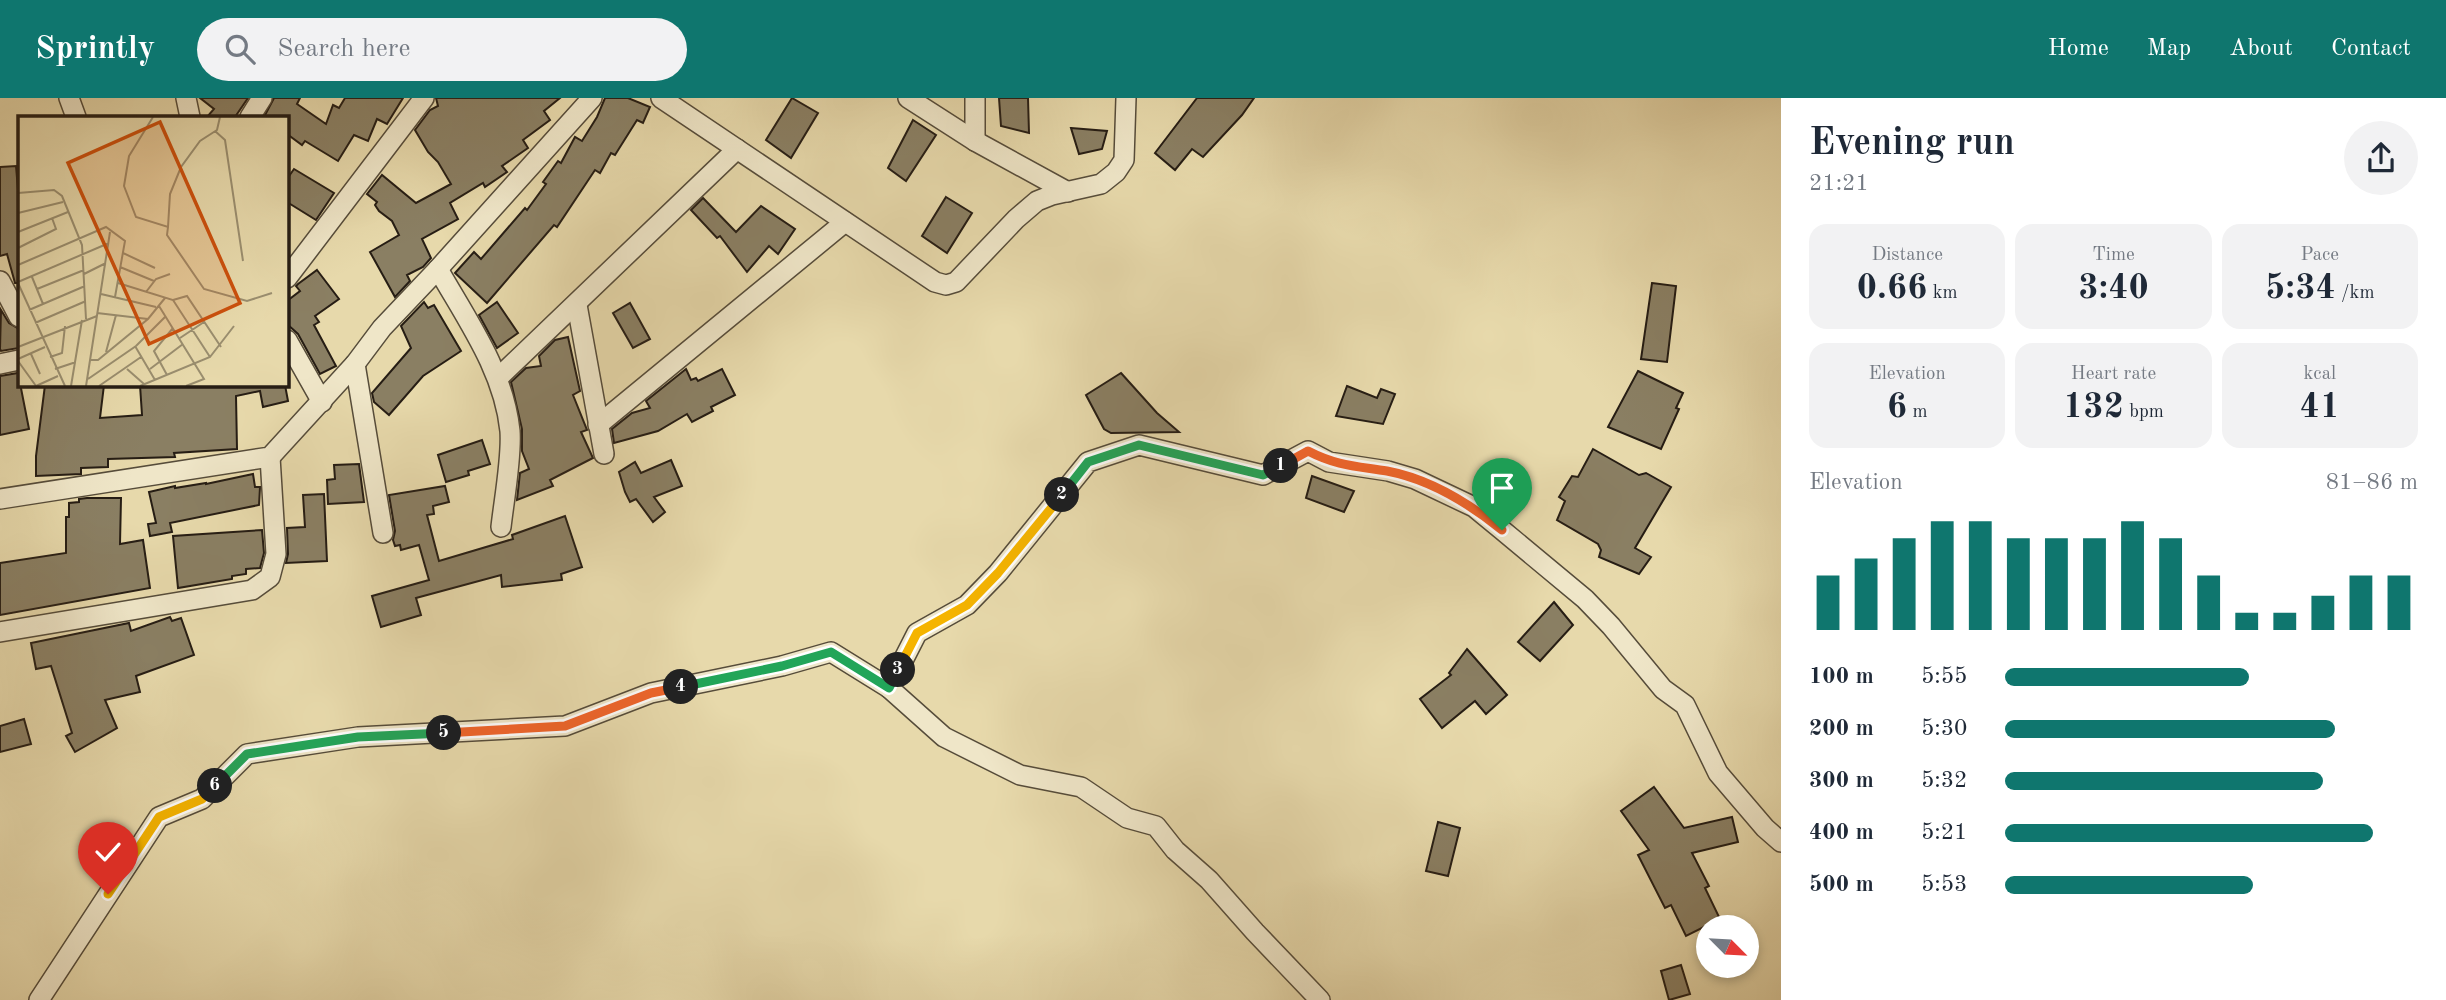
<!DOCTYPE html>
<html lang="en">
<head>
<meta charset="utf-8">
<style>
  :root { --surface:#fff; --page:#f2f2f3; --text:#1f2937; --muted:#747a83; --accent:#0f766e }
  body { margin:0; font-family:"Old Standard TT",serif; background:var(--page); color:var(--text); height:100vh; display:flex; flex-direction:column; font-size:26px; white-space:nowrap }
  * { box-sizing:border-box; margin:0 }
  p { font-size:23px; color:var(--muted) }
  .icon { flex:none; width:38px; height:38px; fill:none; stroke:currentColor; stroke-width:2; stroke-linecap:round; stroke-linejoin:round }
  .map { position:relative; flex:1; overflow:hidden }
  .panel { display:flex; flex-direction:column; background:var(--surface); width:665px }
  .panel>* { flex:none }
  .needle { width:46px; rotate:114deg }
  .controls { position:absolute; left:1696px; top:817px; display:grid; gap:14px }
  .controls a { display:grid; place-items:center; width:63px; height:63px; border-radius:50%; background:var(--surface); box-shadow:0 4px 10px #0003; font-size:35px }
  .pin { position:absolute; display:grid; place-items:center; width:60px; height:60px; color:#fff; margin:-72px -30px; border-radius:50% 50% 50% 0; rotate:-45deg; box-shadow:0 0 7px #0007 }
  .pin .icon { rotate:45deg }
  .km { position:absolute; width:35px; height:35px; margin:-18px; border-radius:50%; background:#222; color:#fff; font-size:19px; line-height:35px; text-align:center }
  .round { display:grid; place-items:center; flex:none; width:74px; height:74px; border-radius:37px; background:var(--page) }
  .summary { display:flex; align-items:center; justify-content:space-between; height:119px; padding:0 28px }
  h1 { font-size:38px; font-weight:700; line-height:52px }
  .figures { display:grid; grid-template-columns:repeat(3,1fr); gap:10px; height:119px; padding:7px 28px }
  .figures div { display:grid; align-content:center; border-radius:18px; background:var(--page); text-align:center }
  .figures b { font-size:35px; font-weight:700 }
  .figures small { font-size:19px; font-weight:400 }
  .figures p { font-size:19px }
  .chart { height:196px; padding:14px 28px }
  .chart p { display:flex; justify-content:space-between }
  .chart svg { width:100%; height:126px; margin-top:7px; stroke:var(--accent); stroke-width:6 }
  ul { padding:0 28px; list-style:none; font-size:23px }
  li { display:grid; grid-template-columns:112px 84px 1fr; align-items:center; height:52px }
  li i { height:18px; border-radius:9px; background:var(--accent) }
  header { display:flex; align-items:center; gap:42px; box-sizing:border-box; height:98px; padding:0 35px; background:var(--accent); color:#fff }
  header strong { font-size:33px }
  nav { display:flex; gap:38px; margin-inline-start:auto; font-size:24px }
  .search { width:490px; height:63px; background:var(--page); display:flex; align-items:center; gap:18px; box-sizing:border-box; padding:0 24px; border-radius:38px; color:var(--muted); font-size:26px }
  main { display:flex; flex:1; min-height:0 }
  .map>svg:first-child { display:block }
</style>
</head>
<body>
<header>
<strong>Sprintly</strong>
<div class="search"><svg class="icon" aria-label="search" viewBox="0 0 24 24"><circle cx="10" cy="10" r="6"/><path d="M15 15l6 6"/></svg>Search here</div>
<nav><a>Home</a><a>Map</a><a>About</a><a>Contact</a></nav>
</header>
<main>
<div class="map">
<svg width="1781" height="902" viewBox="0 0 1781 902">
  <rect width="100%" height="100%" fill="#e7d9ab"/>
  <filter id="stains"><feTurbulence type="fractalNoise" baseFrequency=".00286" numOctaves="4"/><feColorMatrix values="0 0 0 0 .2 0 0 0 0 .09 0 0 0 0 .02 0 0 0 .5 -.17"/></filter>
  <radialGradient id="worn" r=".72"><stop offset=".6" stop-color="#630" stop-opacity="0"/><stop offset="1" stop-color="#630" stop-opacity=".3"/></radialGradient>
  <g fill="#8a7f63" stroke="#261d14" stroke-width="2">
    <path d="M200,0H248L235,19H207L214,11Z"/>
    <path d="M274,0H300L297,6L326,26L333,7L339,10L345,0H403L387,26L377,21L368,43L354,37L338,63L305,43L302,47L287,36V19H264Z"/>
    <path d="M436,0H560L544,13L550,22L523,42L528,50L502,68L507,74L485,89L483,85L450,105L458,121L422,141L431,160L423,169L407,177L410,183L395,199L370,154L399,137L392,123L379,113L375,107L377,104L367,96L382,77L416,105L451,86L438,64L428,54L415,32L430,12L438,8Z"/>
    <path d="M605,0H628L650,9L643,25L637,22L615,57L611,55L600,75L595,72L557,129L554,127L487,205L455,175L474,154L481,161L525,110L527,112L546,86L543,84L558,63L561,65L575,39L582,43L597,19Z"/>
    <path d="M792,0L818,15L791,60L766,42Z"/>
    <path d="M999,0H1028L1029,35L1001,28Z"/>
    <path d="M1197,0H1254L1242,17L1203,59L1192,51L1175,72L1155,55Z"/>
    <path d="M913,22L936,37L906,83L888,70Z"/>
    <path d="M1071,30L1107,33L1102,51L1079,56Z"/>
    <path d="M16,68L19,104V185H15L7,156L0,158V69Z"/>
    <path d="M294,71L334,95L316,122L287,104V81Z"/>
    <path d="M946,99L972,115L947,155L922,138Z"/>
    <path d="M703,100L736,134L761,108L795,131L778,156L769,148L747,174L720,138L717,140L691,112Z"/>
    <path d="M317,172L339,201L315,218L319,224L314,227L336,268L320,276L298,236L287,226V203L300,193L296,188L298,186Z"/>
    <path d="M1652,185L1676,188L1667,264L1641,261Z"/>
    <path d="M424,204L428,210L434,207L461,253L423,278L389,317L374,304L372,295L411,250L401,228Z"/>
    <path d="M497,204L518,235L497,250L479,217Z"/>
    <path d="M630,205L650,241L633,250L613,215Z"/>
    <path d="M1,212L9,225L19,231V250L1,253L0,251Z"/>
    <path d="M568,239L580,293L573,297L587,332L581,334L593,360L550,382L553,388L517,402L520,375L529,371L522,353V331L511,284L526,270L541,268L539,258L555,242Z"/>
    <path d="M686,271L691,282L696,280L698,283L722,271L735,297L711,309L713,313L692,324L687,316L658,333L614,345L612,331L632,315L650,310L646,303Z"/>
    <path d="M1638,273L1683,295L1676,310L1679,311L1661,351L1608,329Z"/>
    <path d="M18,275L29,331L0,337V278Z"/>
    <path d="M1121,275L1157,315L1179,334L1111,335L1104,331L1086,297Z"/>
    <path d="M45,287H104L100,320L142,317L140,287H285L288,303L263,309L260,293L236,298L237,351L174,355L175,359L108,361V369L81,370V376L36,378V358Z"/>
    <path d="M1347,288L1377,300L1381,291L1395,296L1383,326L1336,318Z"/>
    <path d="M482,342L490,366L468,373L469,377L446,384L438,357Z"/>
    <path d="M1593,351L1639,377L1646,375L1671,389L1635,450L1651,459L1639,476L1599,459L1601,452L1598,446L1557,422L1565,403L1559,399L1572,378L1578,379Z"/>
    <path d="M671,362L682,388L654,399L665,414L653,424L636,401L630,404L625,394L619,374L635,364L641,375Z"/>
    <path d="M359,366L364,404L328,406L327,382L335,381L334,367Z"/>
    <path d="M253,376L255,389H260L259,407L170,425L172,434L150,438L148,426L156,425L149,394L175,388V390L206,385V386Z"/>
    <path d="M1312,378L1354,393L1344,414L1306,400Z"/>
    <path d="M445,388L449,404L433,408L434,416L427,417L439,463L513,441L512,437L565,418L582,469L561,476L562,482L502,489L501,477L416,500L421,517L381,529L372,498L429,482L419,447L401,452L400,447L395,448L393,442L395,433L389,397Z"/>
    <path d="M324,396L327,463L286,465L288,456L287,430L305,429L303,397Z"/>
    <path d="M87,400H121L120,446L143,442L150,490L0,517V465L66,455V419H69V405L79,404V401Z"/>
    <path d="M262,432L264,455L260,470L246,471V476L232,478V481L178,490L173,438Z"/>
    <path d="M1554,504L1573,527L1540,563L1518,544Z"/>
    <path d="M170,519L172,523L181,520L194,557L136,578L140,594L105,602L117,630L75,654L66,638L72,635L51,568L36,571L31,545L129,525L131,533Z"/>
    <path d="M1467,551L1507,597L1486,616L1475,603L1442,630L1420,601L1451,577L1449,575Z"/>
    <path d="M24,621L31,646L0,654V628Z"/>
    <path d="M1654,689L1684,730L1732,719L1738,744L1692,755L1709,788L1705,790L1720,821L1686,838L1671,807L1665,810L1638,757L1649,752L1621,713Z"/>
    <path d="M1438,724L1460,730L1448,778L1426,773Z"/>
    <path d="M1681,867L1690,896L1669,902L1661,873Z"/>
  </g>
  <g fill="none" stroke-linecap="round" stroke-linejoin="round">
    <defs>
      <g id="minor">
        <path d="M69,0L76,19"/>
        <path d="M186,0L190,19"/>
        <path d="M661,0L935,184L946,187L956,184L1016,121L1037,103L1052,97L1101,86L1116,74L1124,62L1126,0"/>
        <path d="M908,0L975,43L1068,94"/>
        <path d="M975,0V43"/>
        <path d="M250,19L262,0"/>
        <path d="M438,171C467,222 504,273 510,333C512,359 504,402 501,429"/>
        <path d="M287,180L424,0"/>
        <path d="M0,183L19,219"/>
        <path d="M577,207L604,356"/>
        <path d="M287,242L322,304"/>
        <path d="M0,266L19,262"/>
        <path d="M355,266L383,435"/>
        <path d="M498,280L737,51"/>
        <path d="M598,327L845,124"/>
        <path d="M0,401L270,359L355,266L382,230L438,171L592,0"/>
        <path d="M0,534L252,492L270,479L276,456L270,359"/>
        <path d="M39,902L159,719L202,701L247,656L358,639L565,628L651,595L782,568L831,554L889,590"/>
        <path d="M1320,902L1255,834L1209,782L1175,752L1156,728L1127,720L1081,689L1020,677L944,639L889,590L917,535L967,507L998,475L1088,364L1139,347L1263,377L1308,353L1329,364L1388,373L1415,381L1474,409L1502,432L1585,501L1611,528L1663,591L1685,607L1718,675L1765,730L1781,744"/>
      </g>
    </defs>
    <use href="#minor" stroke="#564c3a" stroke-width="22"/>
    <use href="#minor" stroke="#efe6c8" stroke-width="19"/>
  </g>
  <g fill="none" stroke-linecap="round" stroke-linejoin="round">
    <defs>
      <path id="split-1" d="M1281,368L1308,353C1337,368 1356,368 1387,373C1429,381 1470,406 1502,432"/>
      <path id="split-2" d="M1062,397L1088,364L1139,347L1263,377L1281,368"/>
      <path id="split-3" d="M898,572L917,535L967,507L998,475L1062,397"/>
      <path id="split-4" d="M681,589L782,568L831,554L889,590L898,572"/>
      <path id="split-5" d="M444,635L565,628L651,595L681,589"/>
      <path id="split-6" d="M215,688L247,656L358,639L444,635"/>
      <path id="split-7" d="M108,796L159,719L202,701L215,688"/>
    </defs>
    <use href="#split-1" stroke="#fff" stroke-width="14"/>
    <use href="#split-2" stroke="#fff" stroke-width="14"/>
    <use href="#split-3" stroke="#fff" stroke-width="14"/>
    <use href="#split-4" stroke="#fff" stroke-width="14"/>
    <use href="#split-5" stroke="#fff" stroke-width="14"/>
    <use href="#split-6" stroke="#fff" stroke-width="14"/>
    <use href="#split-7" stroke="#fff" stroke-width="14"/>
    <use href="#split-1" stroke="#f0652b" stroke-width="9"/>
    <use href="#split-2" stroke="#22a559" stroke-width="9"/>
    <use href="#split-3" stroke="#f5b400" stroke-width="9"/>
    <use href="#split-4" stroke="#22a559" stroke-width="9"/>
    <use href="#split-5" stroke="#f0652b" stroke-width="9"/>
    <use href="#split-6" stroke="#22a559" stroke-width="9"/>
    <use href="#split-7" stroke="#f5b400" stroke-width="9"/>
  </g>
  <g transform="translate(18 18)">
    <rect width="271" height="271" fill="#e7d9ab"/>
    <path fill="none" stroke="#9a8e6f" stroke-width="2" d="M135,1L111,40L106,70L118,101L150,111L152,78L163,51L182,25L199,14L202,1M197,15L207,24L225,145M0,77L36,74L44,80L64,129L68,203M0,97L45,86M150,111L149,119L186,173L229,185L254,177M0,116L50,96M0,132L38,113L34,102M105,137L137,152M0,149L88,111L107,125L97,181M102,151L136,165M66,158L88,147M14,161L25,188M0,166L91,127M0,167L47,270M100,167L155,184L192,241M19,173L66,154M128,176L138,163L152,158M83,178L138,191M155,184L169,180L203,231M141,190L186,263L168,270M11,194L67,170M79,197L130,203M17,207L68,185M162,222L186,206M117,230L137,264M0,231L79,200M88,236L98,199M13,238L22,258M32,241L44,237L47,210M0,243L27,231M72,244H80L130,203L147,182M0,245L18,270M37,253L58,246M109,253L126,268M132,253L165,228M149,259L136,235L155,212M70,263L118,230L147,201M18,270L40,260M53,270L64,204M68,270L92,116M81,270L123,241M122,270L192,241L216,210"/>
    <path fill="#cb500d" fill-opacity="0.15" stroke="#cb500d" stroke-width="3.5" d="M142,6L222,187L131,228L50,47Z"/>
    <rect width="271" height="271" fill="none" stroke="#261d14" stroke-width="3.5"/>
  </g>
  <rect width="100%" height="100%" filter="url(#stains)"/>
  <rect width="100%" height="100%" fill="url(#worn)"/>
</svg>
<div class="controls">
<a><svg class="needle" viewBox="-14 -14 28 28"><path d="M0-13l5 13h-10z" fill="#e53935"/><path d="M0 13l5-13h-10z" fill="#747a83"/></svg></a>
</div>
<div class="pin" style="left:1502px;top:432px;background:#1e9e55"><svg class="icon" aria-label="arrive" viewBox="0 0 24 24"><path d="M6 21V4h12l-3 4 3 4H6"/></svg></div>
<div class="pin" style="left:108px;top:796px;background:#d93025"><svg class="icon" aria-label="check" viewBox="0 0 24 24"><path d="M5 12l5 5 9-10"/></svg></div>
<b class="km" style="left:1281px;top:368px">1</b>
<b class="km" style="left:1062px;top:397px">2</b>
<b class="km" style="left:898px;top:572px">3</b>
<b class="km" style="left:681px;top:589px">4</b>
<b class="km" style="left:444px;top:635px">5</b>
<b class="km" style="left:215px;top:688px">6</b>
</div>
<section class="panel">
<div class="summary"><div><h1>Evening run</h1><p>21:21</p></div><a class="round"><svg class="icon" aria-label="share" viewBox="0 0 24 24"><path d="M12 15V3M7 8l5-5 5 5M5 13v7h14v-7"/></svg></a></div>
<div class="figures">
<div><p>Distance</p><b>0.66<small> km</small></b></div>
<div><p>Time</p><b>3:40</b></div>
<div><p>Pace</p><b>5:34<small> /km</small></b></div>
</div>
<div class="figures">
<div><p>Elevation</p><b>6<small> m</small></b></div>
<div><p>Heart rate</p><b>132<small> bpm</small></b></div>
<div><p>kcal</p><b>41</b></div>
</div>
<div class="chart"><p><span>Elevation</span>81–86 m</p>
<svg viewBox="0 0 160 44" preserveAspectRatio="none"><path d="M5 44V25M15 44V19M25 44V12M35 44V6M45 44V6M55 44V12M65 44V12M75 44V12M85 44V6M95 44V12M105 44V25M115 44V38M125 44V38M135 44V32M145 44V25M155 44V25"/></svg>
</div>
<ul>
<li><b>100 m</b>5:55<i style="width:59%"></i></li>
<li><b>200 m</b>5:30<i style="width:80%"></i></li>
<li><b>300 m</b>5:32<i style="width:77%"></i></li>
<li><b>400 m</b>5:21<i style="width:89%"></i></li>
<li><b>500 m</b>5:53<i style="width:60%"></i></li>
</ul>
</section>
</main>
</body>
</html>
